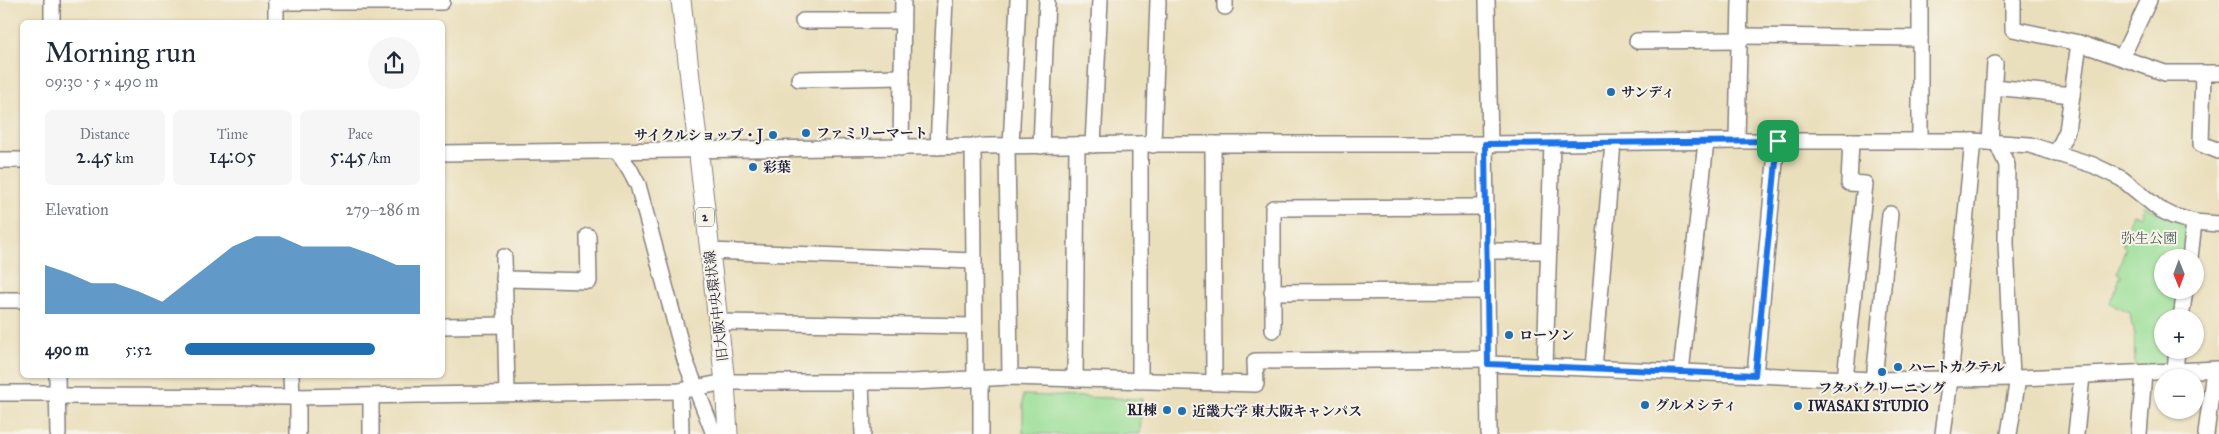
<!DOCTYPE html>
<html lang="en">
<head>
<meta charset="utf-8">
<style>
  :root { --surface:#fff; --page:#f6f6f7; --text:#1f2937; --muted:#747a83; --accent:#1f6fb2 }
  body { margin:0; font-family:"IM FELL Great Primer","Noto Serif JP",serif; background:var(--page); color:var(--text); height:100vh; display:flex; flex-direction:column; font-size:19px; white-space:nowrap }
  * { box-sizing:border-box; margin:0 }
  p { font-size:16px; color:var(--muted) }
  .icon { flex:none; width:28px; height:28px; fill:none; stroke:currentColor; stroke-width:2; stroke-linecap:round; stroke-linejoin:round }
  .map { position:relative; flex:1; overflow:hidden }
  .panel { position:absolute; left:20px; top:20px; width:425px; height:358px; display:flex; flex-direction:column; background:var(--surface); border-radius:8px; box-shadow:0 1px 4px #0004 }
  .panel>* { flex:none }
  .needle { width:32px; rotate:179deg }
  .fabs { position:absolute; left:2154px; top:249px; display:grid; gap:10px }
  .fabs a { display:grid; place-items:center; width:50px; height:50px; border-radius:50%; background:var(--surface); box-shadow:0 1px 4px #0004; font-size:25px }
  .pin { position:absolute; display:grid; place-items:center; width:42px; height:42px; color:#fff; margin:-21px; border-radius:10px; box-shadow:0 2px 8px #0006 }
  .round { display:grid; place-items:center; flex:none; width:52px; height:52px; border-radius:26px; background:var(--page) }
  .head { display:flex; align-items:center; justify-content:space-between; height:85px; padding:0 25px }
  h1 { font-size:28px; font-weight:600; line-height:38px }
  .metrics { display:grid; grid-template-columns:repeat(3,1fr); gap:8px; height:85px; padding:5px 25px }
  .metrics div { display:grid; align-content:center; border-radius:8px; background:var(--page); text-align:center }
  .metrics b { font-size:21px; font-weight:600 }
  .metrics small { font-size:14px; font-weight:400 }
  .metrics p { font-size:14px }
  .chart { height:140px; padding:10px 25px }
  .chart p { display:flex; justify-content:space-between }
  .chart svg { width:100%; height:90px; margin-top:5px; fill:var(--accent); opacity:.7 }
  ul { padding:0 25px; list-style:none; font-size:16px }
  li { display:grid; grid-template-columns:80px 60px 1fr; align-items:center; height:38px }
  li i { height:12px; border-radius:6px; background:var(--accent) }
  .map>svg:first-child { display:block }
</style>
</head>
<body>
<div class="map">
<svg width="2219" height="434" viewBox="0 0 2219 434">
  <rect width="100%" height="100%" fill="#f7f3e8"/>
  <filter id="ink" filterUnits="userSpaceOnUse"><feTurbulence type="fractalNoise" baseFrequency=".02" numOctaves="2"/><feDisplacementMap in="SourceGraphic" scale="10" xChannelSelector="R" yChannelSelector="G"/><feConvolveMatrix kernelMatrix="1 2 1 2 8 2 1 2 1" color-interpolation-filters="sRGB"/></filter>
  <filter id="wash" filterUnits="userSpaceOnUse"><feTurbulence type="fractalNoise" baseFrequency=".0096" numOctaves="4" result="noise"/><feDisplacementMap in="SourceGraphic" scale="20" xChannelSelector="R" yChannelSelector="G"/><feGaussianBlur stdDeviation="1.12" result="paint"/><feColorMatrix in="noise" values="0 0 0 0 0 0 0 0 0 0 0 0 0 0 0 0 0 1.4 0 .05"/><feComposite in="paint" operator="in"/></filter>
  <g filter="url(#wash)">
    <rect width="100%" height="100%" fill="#eadfbc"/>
    <g fill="#9adf97" stroke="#5e8069">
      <path d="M2144,206L2190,227L2187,257L2162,258V290H2183L2179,317L2162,318V350H2175L2173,368L2135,371L2134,327L2132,326L2130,312L2110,303L2121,275L2117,273L2126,248L2123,246V237L2133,214L2141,216Z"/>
      <path d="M1023,395L1142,399L1140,434H1023Z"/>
    </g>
  </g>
  <g filter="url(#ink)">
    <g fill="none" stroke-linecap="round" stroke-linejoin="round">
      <defs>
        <g id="minor">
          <path d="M52,0V22"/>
          <path d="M1487,0L1490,144"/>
          <path d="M1920,0V141"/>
          <path d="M2013,0V29L2079,43"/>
          <path d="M276,2H442V0"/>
          <path d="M1225,7V0"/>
          <path d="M803,21H902"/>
          <path d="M276,22V0"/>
          <path d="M1739,36L1920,38"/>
          <path d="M1637,41L1739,40"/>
          <path d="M2122,57L2149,0"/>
          <path d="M2219,73H2203L2201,144L2219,151"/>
          <path d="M799,79L902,77"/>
          <path d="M1994,87L2072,95"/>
          <path d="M1737,141L1740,0"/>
          <path d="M1990,142L1995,64"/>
          <path d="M1997,143L2007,165L2006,243L2012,378"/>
          <path d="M1213,144L1214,382"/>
          <path d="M1485,144L1489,434"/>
          <path d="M1093,145L1100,0"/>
          <path d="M1153,145L1158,0"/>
          <path d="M1007,146L1010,377"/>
          <path d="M1011,146L1018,0"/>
          <path d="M1041,146L1047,0"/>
          <path d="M938,147L945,0"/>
          <path d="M973,147L975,378"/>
          <path d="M901,148L903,0"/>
          <path d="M616,152L629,168L638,185L685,360L714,434"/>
          <path d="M442,153L1140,144H1485L1737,141H1973L2030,145L2093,165L2122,179L2159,209L2173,216L2194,222L2219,224"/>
          <path d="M2056,154L2067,131L2079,43L2165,73H2203"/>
          <path d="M0,160H22"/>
          <path d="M709,251L973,261"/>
          <path d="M1486,251H1549"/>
          <path d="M504,257L507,393"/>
          <path d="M2190,258L2194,222"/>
          <path d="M504,279L589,281L588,236"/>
          <path d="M1272,292L1487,291"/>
          <path d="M0,300H22"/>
          <path d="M2181,318L2185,290"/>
          <path d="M718,322L974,326"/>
          <path d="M442,326L506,325"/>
          <path d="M1273,330V208L1486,207"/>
          <path d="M1488,364L1874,380L2018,378L2219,369"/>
          <path d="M1545,366L1552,143"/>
          <path d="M1594,368L1613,143"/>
          <path d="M2175,371L2177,350"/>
          <path d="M1681,372L1706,142"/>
          <path d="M57,375L58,434"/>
          <path d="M291,375L292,397"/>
          <path d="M1755,375L1777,141"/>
          <path d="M1075,379L1077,145"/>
          <path d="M1845,379L1865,184L1849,183L1851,141"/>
          <path d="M1874,380L1890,214"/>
          <path d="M1140,381V144"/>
          <path d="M861,382L863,434"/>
          <path d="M680,391L681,434"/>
          <path d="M0,393H57"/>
          <path d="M57,396L292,397L680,391L725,382H913L1010,377L1256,384L1255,361L1488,359"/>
          <path d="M371,396V434"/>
          <path d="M298,397V434"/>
          <path d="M981,434V378"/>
          <path d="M1943,434L1950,379L1973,141"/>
          <path d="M2009,434L2018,378"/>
          <path d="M2076,434L2082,376"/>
          <path d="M2139,434L2144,373"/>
          <path d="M2206,434L2214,370"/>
        </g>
        <path id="major" d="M681,0L725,382L728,434"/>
      </defs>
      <use href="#minor" stroke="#86807c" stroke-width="18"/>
      <use href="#major" stroke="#86807c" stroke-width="21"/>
      <use href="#minor" stroke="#fff" stroke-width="15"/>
      <use href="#major" stroke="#fff" stroke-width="19"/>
    </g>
  </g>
  <g fill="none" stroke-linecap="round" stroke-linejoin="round" filter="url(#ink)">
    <defs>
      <path id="route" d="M1778,141L1755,375L1488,364L1485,144Z"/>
    </defs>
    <use href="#route" stroke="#fff" stroke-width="10"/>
    <use href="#route" stroke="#1a73e8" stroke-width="6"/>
  </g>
  <g fill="#1f6fb2" stroke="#f7f3e8" stroke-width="2">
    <circle cx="1611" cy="92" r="5"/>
    <circle cx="806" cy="133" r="5"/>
    <circle cx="773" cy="135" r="5"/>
    <circle cx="753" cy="167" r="5"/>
    <circle cx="1509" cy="335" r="5"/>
    <circle cx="1898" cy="367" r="5"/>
    <circle cx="1882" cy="372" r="5"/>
    <circle cx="1645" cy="405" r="5"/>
    <circle cx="1798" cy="406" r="5"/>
    <circle cx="1167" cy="410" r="5"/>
    <circle cx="1182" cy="411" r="5"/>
  </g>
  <g text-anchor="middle" stroke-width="4" stroke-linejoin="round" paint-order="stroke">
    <rect fill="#f7f3e8" stroke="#62616f" stroke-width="1" x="696" y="207.5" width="18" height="19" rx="4"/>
    <g font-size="12" font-weight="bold" fill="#22223b">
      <text x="705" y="221">2</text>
    </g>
    <g font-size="14" font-weight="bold" fill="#22223b" stroke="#f7f3e8" text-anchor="start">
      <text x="1621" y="97">サンディ</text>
      <text x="816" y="138">ファミリーマート</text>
      <text x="763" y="140" text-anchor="end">サイクルショップ・J</text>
      <text x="763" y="172">彩葉</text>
      <text x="1519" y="340">ローソン</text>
      <text x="1908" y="372">ハートカクテル</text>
      <text x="1882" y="393" text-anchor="middle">フタバ クリーニング</text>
      <text x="1655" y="410">グルメシティ</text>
      <text x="1808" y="411">IWASAKI STUDIO</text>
      <text x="1157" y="415" text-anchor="end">RI棟</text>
      <text x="1192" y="416">近畿大学 東大阪キャンパス</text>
    </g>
    <g font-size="14" fill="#465b57" stroke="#f7f3e8">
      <text x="2149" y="243">弥生公園</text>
    </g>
    <g font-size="14" fill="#22223b" stroke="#f7f3e8">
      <text transform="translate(716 306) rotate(-97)" y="5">旧大阪中央環状線</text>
    </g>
  </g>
</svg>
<div class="fabs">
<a><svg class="needle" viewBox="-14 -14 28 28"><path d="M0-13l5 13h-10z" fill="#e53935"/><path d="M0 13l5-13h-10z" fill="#747a83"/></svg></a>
<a>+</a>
<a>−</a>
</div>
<div class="pin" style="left:1778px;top:141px;background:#1e9e55"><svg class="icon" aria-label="arrive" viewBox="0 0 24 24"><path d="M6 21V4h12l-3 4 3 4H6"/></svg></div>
<section class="panel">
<div class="head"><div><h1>Morning run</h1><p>09:30 · 5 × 490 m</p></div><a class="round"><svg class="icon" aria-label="share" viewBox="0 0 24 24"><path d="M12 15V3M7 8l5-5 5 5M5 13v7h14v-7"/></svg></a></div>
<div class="metrics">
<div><p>Distance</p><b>2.45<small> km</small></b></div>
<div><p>Time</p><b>14:05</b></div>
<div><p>Pace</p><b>5:45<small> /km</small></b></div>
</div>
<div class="chart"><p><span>Elevation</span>279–286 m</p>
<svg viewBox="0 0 160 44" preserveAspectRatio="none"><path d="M0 44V20L10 24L20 29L30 29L40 33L50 38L60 29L70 20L80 11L90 6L100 6L110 11L120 11L130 11L140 15L150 20L160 20V44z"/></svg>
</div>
<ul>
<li><b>490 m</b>5:52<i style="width:81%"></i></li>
</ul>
</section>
</div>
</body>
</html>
